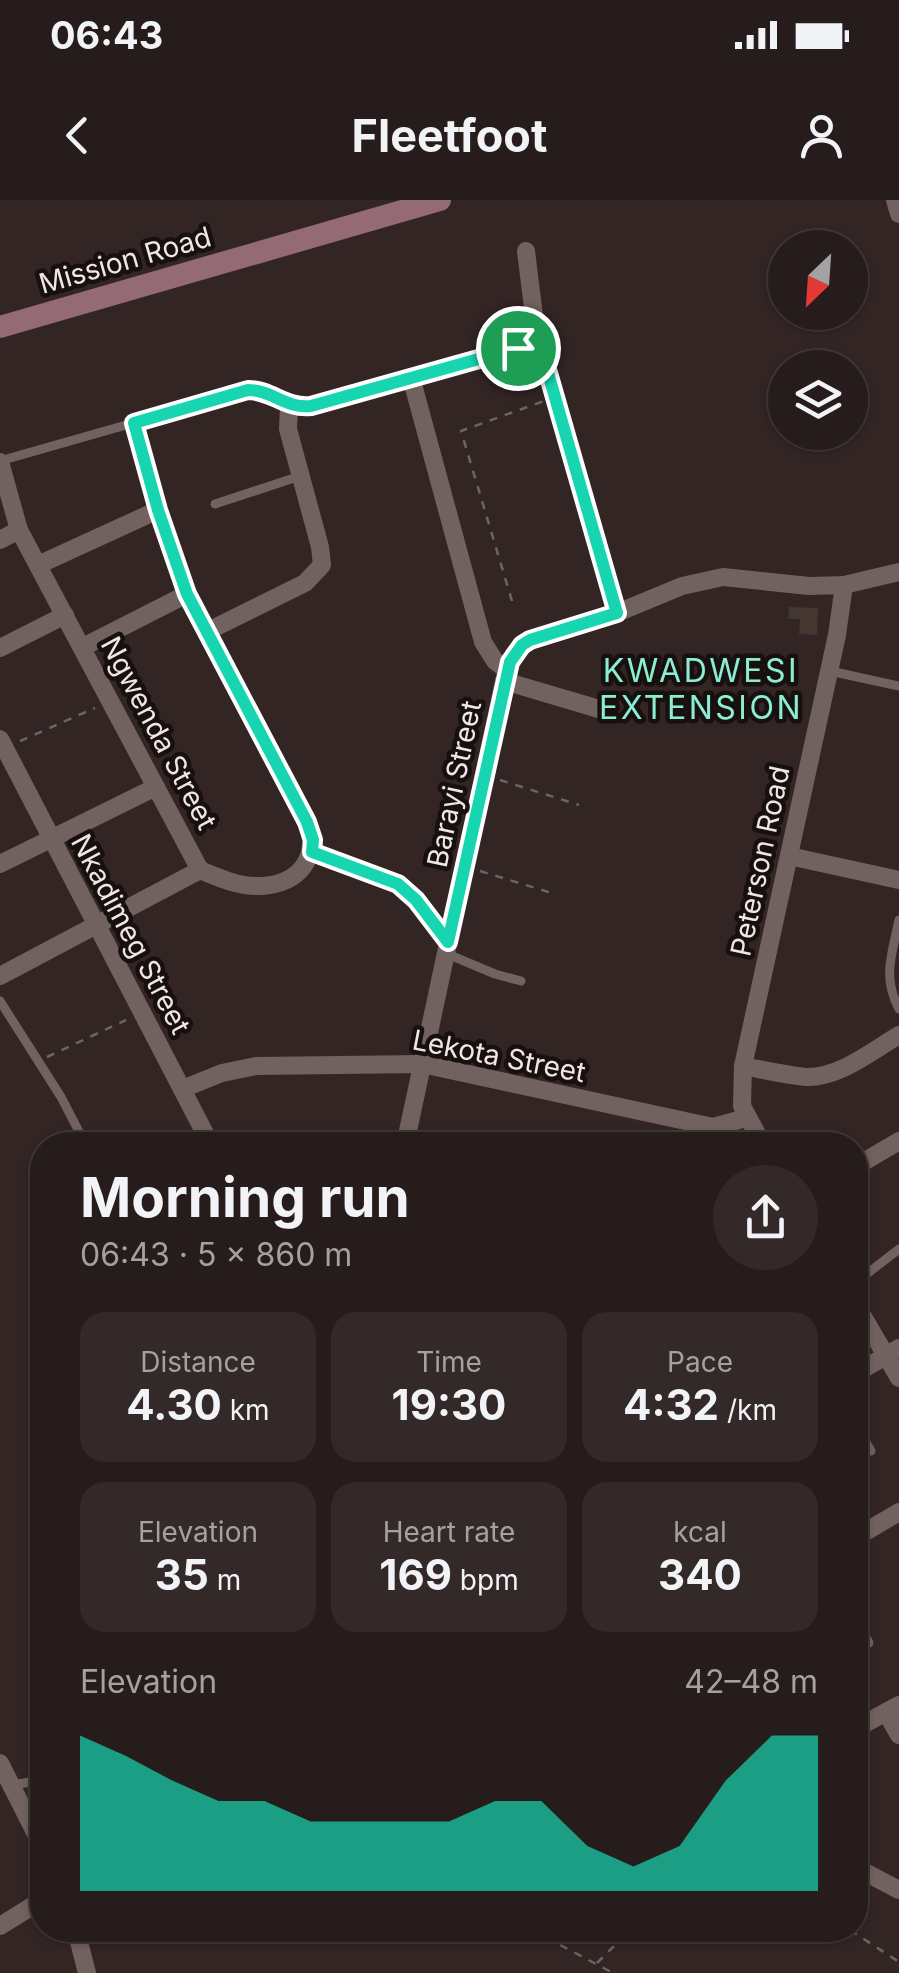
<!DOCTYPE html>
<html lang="en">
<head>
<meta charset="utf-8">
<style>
  :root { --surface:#261c1b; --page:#322928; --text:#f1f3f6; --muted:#a4a1a3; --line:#423a3a; --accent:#18d5b2 }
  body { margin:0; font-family:Inter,sans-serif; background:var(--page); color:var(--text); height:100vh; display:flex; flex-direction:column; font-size:38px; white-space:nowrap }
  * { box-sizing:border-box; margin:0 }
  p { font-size:32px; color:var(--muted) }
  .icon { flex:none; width:55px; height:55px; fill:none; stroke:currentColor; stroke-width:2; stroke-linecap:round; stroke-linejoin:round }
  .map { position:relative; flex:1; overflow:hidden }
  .sheet { position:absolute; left:30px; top:932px; width:838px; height:810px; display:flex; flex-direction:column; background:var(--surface); border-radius:40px; box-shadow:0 2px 8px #0004,0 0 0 2px var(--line) }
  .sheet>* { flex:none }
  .needle { width:65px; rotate:205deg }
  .controls { position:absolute; left:768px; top:30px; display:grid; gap:20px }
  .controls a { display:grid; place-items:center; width:100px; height:100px; border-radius:50%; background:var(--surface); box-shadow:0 2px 8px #0004,0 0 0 2px var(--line); font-size:50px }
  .pin { position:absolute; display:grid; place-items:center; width:85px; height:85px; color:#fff; margin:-42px; border:5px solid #fff; border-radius:50%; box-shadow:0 2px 10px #0007 }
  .round { display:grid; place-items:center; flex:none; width:105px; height:105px; border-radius:52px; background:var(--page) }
  .headline { display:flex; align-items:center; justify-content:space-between; height:170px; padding:0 50px }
  h1 { font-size:55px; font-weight:700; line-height:75px }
  .figures { display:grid; grid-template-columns:repeat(3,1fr); gap:15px; height:170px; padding:10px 50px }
  .figures div { display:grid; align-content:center; border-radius:25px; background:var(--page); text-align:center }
  .figures b { font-size:42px; font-weight:700 }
  .figures small { font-size:28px; font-weight:400 }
  .figures p { font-size:28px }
  .chart { height:280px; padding:20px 50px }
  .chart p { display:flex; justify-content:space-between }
  .chart svg { width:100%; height:180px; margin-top:10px; fill:var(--accent); opacity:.7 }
  .status { display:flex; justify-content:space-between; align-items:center; height:70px; padding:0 50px; background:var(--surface); direction:ltr }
  .status svg { height:28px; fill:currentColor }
  header { display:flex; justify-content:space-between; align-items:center; height:130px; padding:0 50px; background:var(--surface); font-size:45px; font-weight:700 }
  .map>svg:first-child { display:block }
</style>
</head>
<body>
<div class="status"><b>06:43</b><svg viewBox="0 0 49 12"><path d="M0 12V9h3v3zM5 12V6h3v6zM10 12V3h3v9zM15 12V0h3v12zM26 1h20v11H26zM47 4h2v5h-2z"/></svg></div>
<header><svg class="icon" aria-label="back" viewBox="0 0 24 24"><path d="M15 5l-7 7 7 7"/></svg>Fleetfoot<svg class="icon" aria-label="person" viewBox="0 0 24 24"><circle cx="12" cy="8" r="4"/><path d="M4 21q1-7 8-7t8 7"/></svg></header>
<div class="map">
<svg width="899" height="1773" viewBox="0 0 899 1773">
  <rect width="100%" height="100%" fill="#332524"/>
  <path fill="#43372f" d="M789,407L818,408L817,435L799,434L800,419H788Z"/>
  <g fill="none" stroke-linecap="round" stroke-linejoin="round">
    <g stroke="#706463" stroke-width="2.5" stroke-dasharray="8 8" stroke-linecap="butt">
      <path d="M512,401L461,231L544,201"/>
      <path d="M20,541L95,508"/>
      <path d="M500,580L579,605"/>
      <path d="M480,671L555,694"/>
      <path d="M47,857L126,820"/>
      <path d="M532,1730L613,1773"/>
      <path d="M850,1730L899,1762"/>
      <path d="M597,1763L630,1730"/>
    </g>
    <g stroke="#71615f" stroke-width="9">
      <path d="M0,261L249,190C273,190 286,209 311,207L518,148H533L547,166L617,413"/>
      <path d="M215,304L300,276"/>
      <path d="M830,471L899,486"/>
      <path d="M312,652L399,685L417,700L446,740"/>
      <path d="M899,720C892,755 882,776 899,809"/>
      <path d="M445,753L495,774L521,781"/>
      <path d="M0,801L61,897L86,945"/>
      <path d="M855,1083L899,1049"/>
      <path d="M855,1223L871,1251"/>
      <path d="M855,1417L869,1443"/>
      <path d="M12,1585L42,1580"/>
    </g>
    <g stroke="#71615f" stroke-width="18">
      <path d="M895,0L899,14"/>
      <path d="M526,51L535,124L526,147"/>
      <path d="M411,177L483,442L495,461L507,470"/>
      <path d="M0,262L19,330L200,670C219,678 240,687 261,686C299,684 320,658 307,622L187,394L159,315L134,223"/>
      <path d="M0,340L19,330"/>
      <path d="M38,365L158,310"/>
      <path d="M208,431L305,383L322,365L320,347L288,229L289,206"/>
      <path d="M83,447L187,394"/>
      <path d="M0,448L65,415"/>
      <path d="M504,481L599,509"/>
      <path d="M0,539L211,945"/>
      <path d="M789,656L899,680"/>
      <path d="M0,664L156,587"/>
      <path d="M0,776L200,670"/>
      <path d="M743,866C764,870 785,875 806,877C839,878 872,851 899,835"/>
      <path d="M182,889L222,873L256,866L422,864L713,927L746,918"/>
      <path d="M405,945L504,481L514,454L530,440L617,413L682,386L723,377L809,386L844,385L899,372"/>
      <path d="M763,945L742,906L743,866L837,435L844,385"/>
      <path d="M855,967L899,941"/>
      <path d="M855,1103L899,1178"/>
      <path d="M855,1174L899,1148"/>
      <path d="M855,1338L899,1312"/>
      <path d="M886,1512L899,1535"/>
      <path d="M855,1529L899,1505"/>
      <path d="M0,1563L42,1646"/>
      <path d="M855,1667L899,1690"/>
      <path d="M0,1726L42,1700"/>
      <path d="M76,1730L87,1773"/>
    </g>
    <path stroke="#936a75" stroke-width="22" d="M0,127L440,0"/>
  </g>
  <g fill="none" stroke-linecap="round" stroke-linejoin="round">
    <defs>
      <path id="route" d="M518,148H533L546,166L617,413L530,440L522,445L510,462L448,742L416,700L398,684L312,652L313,640L307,622L187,394L158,310L134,223L248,190C272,190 286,209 311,206Z"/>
    </defs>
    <use href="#route" stroke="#fff" stroke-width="20"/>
    <use href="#route" stroke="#18d5b2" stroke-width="12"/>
  </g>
  <g text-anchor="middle" stroke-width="9" stroke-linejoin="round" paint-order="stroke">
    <g font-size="28" fill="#f0e6e5" stroke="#17100f">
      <text transform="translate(125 60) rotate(-16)" y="10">Mission Road</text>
      <text transform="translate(159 533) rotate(62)" y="10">Ngwenda Street</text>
      <text transform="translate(454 584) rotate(-78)" y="10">Barayi Street</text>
      <text transform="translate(760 661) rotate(-78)" y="10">Peterson Road</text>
      <text transform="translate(131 734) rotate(62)" y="10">Nkadimeg Street</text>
      <text transform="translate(499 856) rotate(11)" y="10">Lekota Street</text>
    </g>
    <g font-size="32" letter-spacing="2.5" fill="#8bedd3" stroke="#17100f">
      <text x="701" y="482">KWADWESI<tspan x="701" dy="37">EXTENSION</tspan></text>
    </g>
  </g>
</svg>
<div class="controls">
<a><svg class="needle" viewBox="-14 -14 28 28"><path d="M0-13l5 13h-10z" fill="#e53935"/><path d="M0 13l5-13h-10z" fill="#a4a1a3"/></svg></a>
<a><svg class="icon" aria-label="layers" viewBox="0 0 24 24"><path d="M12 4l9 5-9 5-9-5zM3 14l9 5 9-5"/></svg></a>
</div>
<div class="pin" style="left:518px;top:148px;background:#1e9e55"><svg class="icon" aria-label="arrive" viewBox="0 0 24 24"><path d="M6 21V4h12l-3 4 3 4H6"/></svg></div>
<section class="sheet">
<div class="headline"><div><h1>Morning run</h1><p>06:43 · 5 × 860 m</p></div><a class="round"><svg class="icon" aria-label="share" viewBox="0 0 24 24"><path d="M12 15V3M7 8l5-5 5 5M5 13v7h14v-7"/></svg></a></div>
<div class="figures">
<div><p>Distance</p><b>4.30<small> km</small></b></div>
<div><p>Time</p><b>19:30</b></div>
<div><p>Pace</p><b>4:32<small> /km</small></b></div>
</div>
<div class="figures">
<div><p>Elevation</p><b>35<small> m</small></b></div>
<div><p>Heart rate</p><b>169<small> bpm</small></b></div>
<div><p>kcal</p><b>340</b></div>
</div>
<div class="chart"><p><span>Elevation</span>42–48 m</p>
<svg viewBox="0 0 160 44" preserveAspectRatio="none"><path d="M0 44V6L10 11L20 17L30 22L40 22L50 27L60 27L70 27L80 27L90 22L100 22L110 33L120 38L130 33L140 17L150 6L160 6V44z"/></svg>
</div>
</section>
</div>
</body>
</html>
